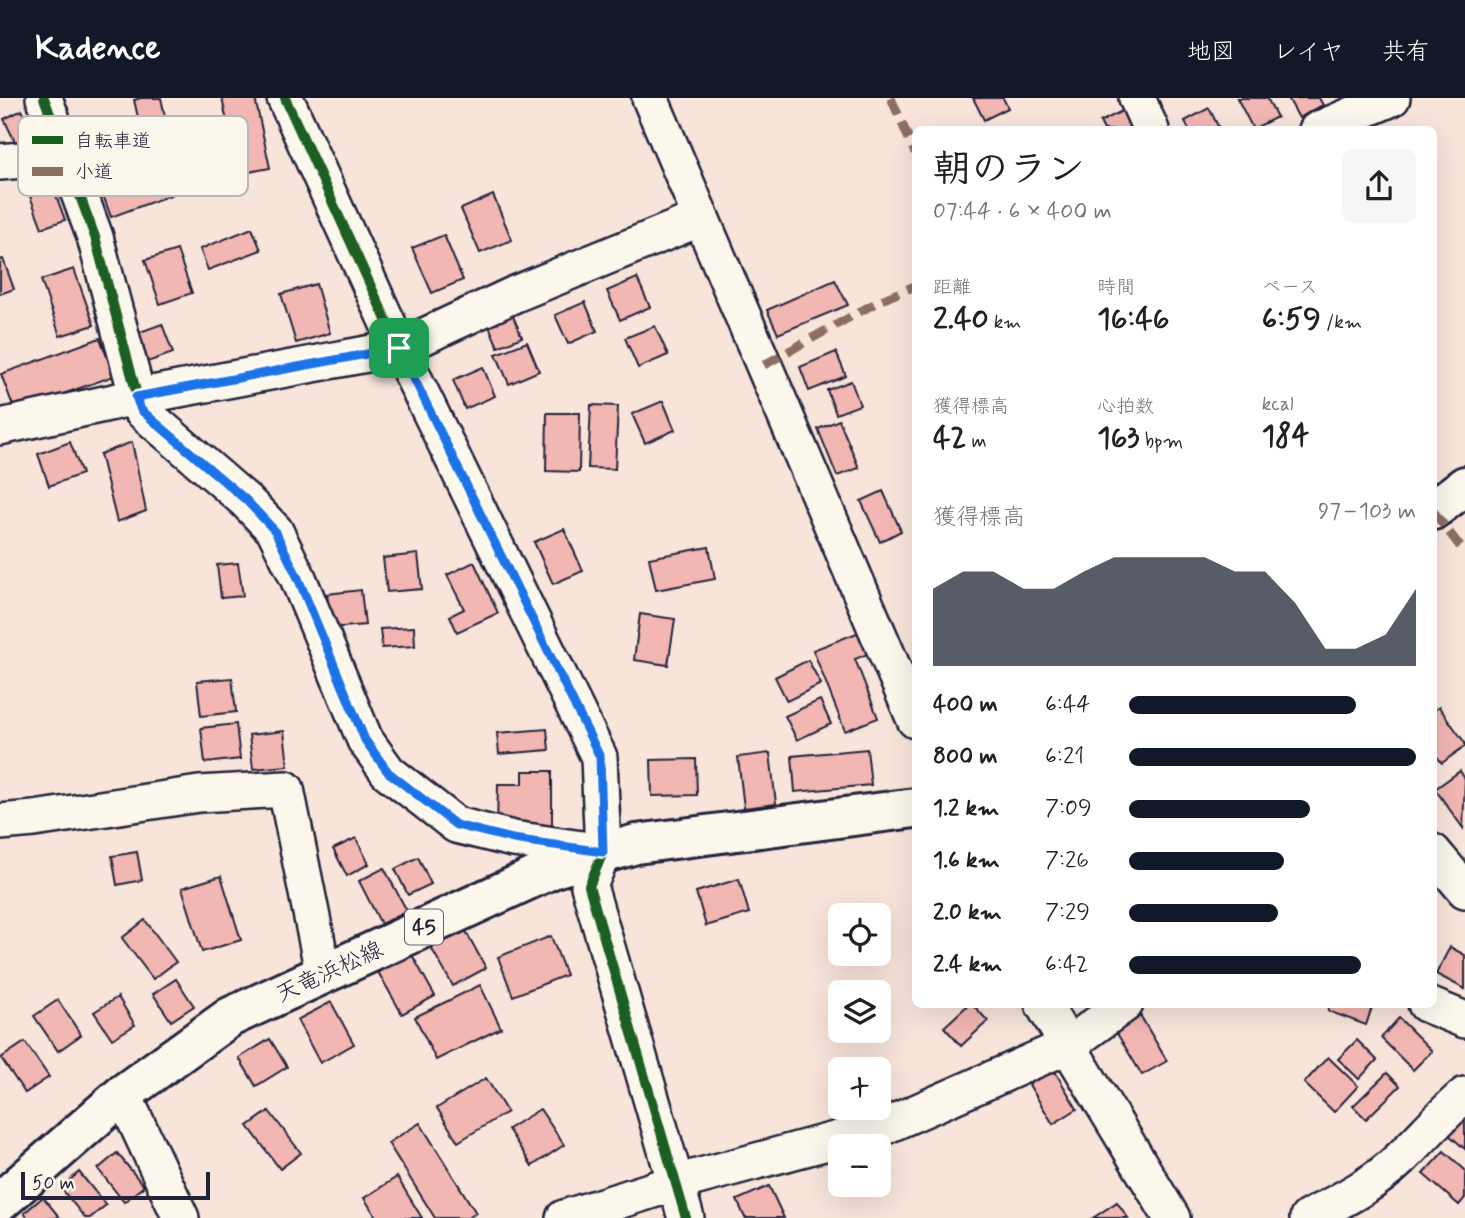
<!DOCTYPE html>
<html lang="ja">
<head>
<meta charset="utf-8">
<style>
  :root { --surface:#fff; --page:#f6f6f6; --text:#202124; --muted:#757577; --accent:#111827 }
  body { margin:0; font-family:Mynerve,"Klee One",sans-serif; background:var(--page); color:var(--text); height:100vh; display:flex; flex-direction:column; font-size:26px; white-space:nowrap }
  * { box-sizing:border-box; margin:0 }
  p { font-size:23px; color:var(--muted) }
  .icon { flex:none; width:38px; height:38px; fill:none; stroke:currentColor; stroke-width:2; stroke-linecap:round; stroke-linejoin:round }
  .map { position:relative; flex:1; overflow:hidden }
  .panel { position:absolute; left:912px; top:28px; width:525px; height:882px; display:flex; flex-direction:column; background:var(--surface); border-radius:10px; box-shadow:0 7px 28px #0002 }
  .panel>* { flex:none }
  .buttons { position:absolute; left:828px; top:805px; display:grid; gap:14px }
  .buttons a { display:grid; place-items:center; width:63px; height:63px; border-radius:10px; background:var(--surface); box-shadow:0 7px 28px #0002; font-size:35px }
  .scale { position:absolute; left:21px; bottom:18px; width:189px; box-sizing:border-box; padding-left:7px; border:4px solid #22223b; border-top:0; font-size:19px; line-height:24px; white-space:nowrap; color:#22223b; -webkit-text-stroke:5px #fbf7ec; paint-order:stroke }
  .pin { position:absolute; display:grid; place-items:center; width:60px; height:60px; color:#fff; margin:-30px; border-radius:14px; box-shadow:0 4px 10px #0006 }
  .round { display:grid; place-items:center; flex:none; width:74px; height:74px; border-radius:10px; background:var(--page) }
  .overview { display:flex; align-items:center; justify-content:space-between; height:119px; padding:0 21px }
  h1 { font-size:38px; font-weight:700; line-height:52px }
  .figures { display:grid; grid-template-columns:repeat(3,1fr); gap:10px; height:119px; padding:7px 21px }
  .figures div { display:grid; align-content:center }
  .figures b { font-size:30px; font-weight:700 }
  .figures small { font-size:19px; font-weight:400 }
  .figures p { font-size:19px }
  .chart { height:196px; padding:14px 21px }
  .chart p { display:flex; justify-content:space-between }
  .chart svg { width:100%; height:126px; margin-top:7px; fill:var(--accent); opacity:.7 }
  ul { padding:0 21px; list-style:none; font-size:23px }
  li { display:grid; grid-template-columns:112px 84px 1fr; align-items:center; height:52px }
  li i { height:18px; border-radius:9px; background:var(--accent) }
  header { display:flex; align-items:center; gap:42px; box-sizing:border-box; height:98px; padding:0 35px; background:var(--accent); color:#fff }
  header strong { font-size:33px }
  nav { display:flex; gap:38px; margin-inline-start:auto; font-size:24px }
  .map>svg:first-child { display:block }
</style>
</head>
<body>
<header>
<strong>Kadence</strong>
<nav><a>地図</a><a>レイヤ</a><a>共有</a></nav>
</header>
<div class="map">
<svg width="1465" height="1120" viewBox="0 0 1465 1120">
  <rect width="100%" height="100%" fill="#f8e4db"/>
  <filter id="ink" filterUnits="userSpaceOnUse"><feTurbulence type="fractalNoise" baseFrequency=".0143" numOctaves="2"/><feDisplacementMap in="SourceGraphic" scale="14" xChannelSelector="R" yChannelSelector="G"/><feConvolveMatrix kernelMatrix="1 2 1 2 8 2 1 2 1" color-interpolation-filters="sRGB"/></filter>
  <g filter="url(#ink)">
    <g fill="#f2b6b3" stroke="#22223b" stroke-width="2">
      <path d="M141,0H161L169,36L143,41L134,2Z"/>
      <path d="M222,0H255L270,70L238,76Z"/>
      <path d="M973,0H1003L1008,10L984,22Z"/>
      <path d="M1237,0H1267L1277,19L1253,31Z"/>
      <path d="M1288,0H1319L1323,7L1299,20Z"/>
      <path d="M1209,10L1220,32H1189L1185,23Z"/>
      <path d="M22,12L34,37L16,46L4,21Z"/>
      <path d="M1124,12L1135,32H1104L1100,24Z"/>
      <path d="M161,69L171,97L111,119L101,91Z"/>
      <path d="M53,89L65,122L42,130L30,98Z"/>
      <path d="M493,97L512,142L480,155L461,111Z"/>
      <path d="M252,130L261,152L208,172L200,151Z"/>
      <path d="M444,137L463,182L432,195L412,150Z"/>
      <path d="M177,152L192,195L160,206L145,162Z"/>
      <path d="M3,161L14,191L0,196V162Z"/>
      <path d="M74,171L94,227L60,238L41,182Z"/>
      <path d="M637,180L650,209L620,222L607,193Z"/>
      <path d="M835,182L848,207L778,236L767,212Z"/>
      <path d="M316,186L330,235L296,245L281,196Z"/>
      <path d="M585,204L597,233L568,246L555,217Z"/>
      <path d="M512,216L522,239L498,249L488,226Z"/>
      <path d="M162,226L173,255L139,267L129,238Z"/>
      <path d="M655,228L668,257L638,270L625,240Z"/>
      <path d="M100,240L114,278L15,313L1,276Z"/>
      <path d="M527,244L539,273L509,286L496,256Z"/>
      <path d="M836,254L846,278L809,293L800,269Z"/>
      <path d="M483,269L495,298L465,311L453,282Z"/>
      <path d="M851,283L860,307L836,316L827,292Z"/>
      <path d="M663,303L675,332L645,345L632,316Z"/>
      <path d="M591,307L618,308L615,371L588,370Z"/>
      <path d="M547,315H580L579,374L546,373Z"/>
      <path d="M839,322L859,370L837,378L818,331Z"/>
      <path d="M70,344L82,376L49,388L38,356Z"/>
      <path d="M132,344L146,413L117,424L100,356Z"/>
      <path d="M883,393L901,433L880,444L861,403Z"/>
      <path d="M564,431L583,473L553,486L534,444Z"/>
      <path d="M709,449L715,481L656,492L649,460Z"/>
      <path d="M418,456L422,491L387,494L383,460Z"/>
      <path d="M474,464L498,515L457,534L450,518L464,511L447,477Z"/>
      <path d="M238,465L243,498L221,500L217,467Z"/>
      <path d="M361,492L365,527L331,530L327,496Z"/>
      <path d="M640,516L675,521L668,567L634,562Z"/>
      <path d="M414,529L415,548L382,550L380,531Z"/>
      <path d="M862,533L870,555L855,561L878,620L845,633L813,552Z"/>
      <path d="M808,562L821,586L787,603L775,579Z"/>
      <path d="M232,580L236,614L201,618L197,583Z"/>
      <path d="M820,602L831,626L797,642L785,618Z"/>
      <path d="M1439,609L1465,645V648L1442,665L1433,654V613Z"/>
      <path d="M236,626L240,661L205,665L201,630Z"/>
      <path d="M547,631L549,652L499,656L497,635Z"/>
      <path d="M284,633L288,668L253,671L249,637Z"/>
      <path d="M867,651L871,687L795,694L792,658Z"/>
      <path d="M770,655L776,706L744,710L738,659Z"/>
      <path d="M696,661L697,697L652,698L651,662Z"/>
      <path d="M523,673H552V731L497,730L498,686H523Z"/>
      <path d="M1460,673L1465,681L1463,730L1435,691Z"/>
      <path d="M356,740L369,766L347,778L333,751Z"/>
      <path d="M137,754L142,782L117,787L112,758Z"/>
      <path d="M418,759L431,786L408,797L395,771Z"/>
      <path d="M384,770L407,813L381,826L359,783Z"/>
      <path d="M221,778L241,842L202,854L182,790Z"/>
      <path d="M739,781L749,815L706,828L696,794Z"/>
      <path d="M145,822L176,864L153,881L122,840Z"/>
      <path d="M463,828L486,870L453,888L429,846Z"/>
      <path d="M551,838L566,877L513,898L498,859Z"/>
      <path d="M1450,849L1465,857V891L1436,876Z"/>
      <path d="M411,855L435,898L402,916L378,874Z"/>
      <path d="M176,881L194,908L171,923L153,896Z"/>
      <path d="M480,887L501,930L436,962L415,919Z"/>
      <path d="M118,899L135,927L112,941L94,914Z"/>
      <path d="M58,902L81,937L58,953L34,918Z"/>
      <path d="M331,904L354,946L320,965L297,922Z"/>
      <path d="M969,906H972L988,923L961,948L944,929Z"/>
      <path d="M1330,906H1373L1366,927L1328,913Z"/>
      <path d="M1140,917L1167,963L1142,977L1115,932Z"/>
      <path d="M1399,920L1432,953L1413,972L1381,940Z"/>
      <path d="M270,941L287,969L256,988L239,960Z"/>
      <path d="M1357,942L1377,962L1359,981L1338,961Z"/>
      <path d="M25,944L49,979L25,995L1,960Z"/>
      <path d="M1328,959L1358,988L1334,1014L1304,985Z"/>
      <path d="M1050,965L1077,1011L1053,1026L1025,980Z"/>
      <path d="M1387,975L1400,988L1366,1021L1353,1008Z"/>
      <path d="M486,980L507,1014L458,1044L437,1010Z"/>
      <path d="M540,1011L564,1047L532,1068L508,1031Z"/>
      <path d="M269,1013L301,1055L280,1071L248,1028Z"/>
      <path d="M1465,1018V1051L1449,1037Z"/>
      <path d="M420,1025L476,1115L468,1120H435L388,1045Z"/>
      <path d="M1444,1053L1465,1072V1100L1459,1107L1423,1076Z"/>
      <path d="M117,1055L144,1088L124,1104L98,1071Z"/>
      <path d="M79,1074L106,1107L90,1120H85L61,1090Z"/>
      <path d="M397,1079L422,1120H377L364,1100Z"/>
      <path d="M769,1088L784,1120H745L737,1102Z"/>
      <path d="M43,1099L60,1120H28L24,1115Z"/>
      <path d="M1117,1104L1128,1120H1093Z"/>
    </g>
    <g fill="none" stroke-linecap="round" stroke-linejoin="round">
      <defs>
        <g id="minor">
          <path d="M44,0L95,139L141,312L246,403L275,433L298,480L365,642L388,674L456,727L513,741L603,754"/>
          <path d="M285,0L399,250L599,659L603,754L589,788L686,1120"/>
          <path d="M650,0L915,622"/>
          <path d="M1137,0L1151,32"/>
          <path d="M1317,32L1392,0"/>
          <path d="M0,64L64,58"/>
          <path d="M0,329L136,299L399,250L515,196L701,120"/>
          <path d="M0,724L34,721L199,696L286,691L323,874"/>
          <path d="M1433,754L1465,792"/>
          <path d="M1043,906L1172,1120"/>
          <path d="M1426,906L1465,922"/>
          <path d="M123,996L181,1120"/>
          <path d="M564,1120L675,1085L883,1029L1067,948L1125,906"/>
          <path d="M1308,1120C1340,1103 1373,1087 1399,1062C1422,1040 1441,1017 1465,997"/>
        </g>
        <g id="major">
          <path d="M1433,412L1465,388"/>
          <path d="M0,1104L123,996L230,919L554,770L636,746L915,710"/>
        </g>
      </defs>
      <use href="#minor" stroke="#22223b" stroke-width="40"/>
      <use href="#major" stroke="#22223b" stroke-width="44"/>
      <use href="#minor" stroke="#fbf7ec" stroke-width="35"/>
      <use href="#major" stroke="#fbf7ec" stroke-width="38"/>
      <g stroke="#8d6e63" stroke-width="9" stroke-dasharray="18 9" stroke-linecap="butt">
        <path d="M891,0L915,55"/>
        <path d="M764,267L881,202L915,188"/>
        <path d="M1433,413L1465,455"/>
      </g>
      <defs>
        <g id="cycleway">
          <path d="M44,0L95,139L141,312L246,403L275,433L298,480L365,642L388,674L456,727L513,741L603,754"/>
          <path d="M285,0L399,250L599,659L603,754L589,788L686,1120"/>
        </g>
      </defs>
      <use href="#cycleway" stroke="#fbf7ec" stroke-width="15"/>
      <use href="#cycleway" stroke="#1b5e20" stroke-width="10"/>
    </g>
  </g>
  <g fill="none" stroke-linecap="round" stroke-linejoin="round" filter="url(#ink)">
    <defs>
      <path id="route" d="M399,250L600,659L603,754L513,741L456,727L388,674L365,642L298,480L275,433L246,402L141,312L136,299Z"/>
    </defs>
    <use href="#route" stroke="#fff" stroke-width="14"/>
    <use href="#route" stroke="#1a73e8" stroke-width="9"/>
  </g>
  <g text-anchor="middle" stroke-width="5" stroke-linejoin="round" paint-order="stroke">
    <rect fill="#fbf7ec" stroke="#636270" stroke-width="2" x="405" y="811.5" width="38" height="35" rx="5"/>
    <g font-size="21" font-weight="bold" fill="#22223b">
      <text x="424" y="836">45</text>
    </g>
    <g font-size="23" fill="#22223b" stroke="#fbf7ec">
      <text transform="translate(329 873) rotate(-25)" y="8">天竜浜松線</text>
    </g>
  </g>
  <rect x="18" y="18" width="230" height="80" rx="10" fill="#fbf7ec" stroke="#bab7b7" stroke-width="2"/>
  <rect x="32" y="38" width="31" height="8" fill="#1b5e20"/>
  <rect x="32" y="69" width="31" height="9" fill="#8d6e63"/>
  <g font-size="19" fill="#22223b">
    <text x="75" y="49">自転車道</text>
    <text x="75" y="80">小道</text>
  </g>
</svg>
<div class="buttons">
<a><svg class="icon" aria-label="locate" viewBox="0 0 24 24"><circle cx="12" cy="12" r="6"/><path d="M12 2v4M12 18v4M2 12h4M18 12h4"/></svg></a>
<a><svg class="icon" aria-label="layers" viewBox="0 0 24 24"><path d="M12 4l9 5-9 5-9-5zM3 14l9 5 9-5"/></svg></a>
<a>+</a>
<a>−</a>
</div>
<div class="scale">50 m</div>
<div class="pin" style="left:399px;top:250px;background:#1e9e55"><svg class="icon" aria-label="arrive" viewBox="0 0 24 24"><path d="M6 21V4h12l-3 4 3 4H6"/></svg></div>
<section class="panel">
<div class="overview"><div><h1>朝のラン</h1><p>07:44 · 6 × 400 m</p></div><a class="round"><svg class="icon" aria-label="share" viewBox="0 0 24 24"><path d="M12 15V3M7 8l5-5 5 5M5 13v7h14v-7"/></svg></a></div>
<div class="figures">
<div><p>距離</p><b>2.40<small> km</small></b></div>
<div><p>時間</p><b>16:46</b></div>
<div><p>ペース</p><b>6:59<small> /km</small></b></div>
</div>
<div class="figures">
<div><p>獲得標高</p><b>42<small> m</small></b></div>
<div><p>心拍数</p><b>163<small> bpm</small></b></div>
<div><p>kcal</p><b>184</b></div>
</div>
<div class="chart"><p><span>獲得標高</span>97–103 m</p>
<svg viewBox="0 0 160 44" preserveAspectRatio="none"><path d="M0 44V17L10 11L20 11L30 17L40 17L50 11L60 6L70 6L80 6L90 6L100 11L110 11L120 22L130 38L140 38L150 33L160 17V44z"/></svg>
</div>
<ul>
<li><b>400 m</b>6:44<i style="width:79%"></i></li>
<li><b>800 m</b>6:21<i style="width:100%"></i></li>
<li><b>1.2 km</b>7:09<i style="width:63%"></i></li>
<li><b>1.6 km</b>7:26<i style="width:54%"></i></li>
<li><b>2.0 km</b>7:29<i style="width:52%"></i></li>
<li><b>2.4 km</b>6:42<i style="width:81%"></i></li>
</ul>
</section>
</div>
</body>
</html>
